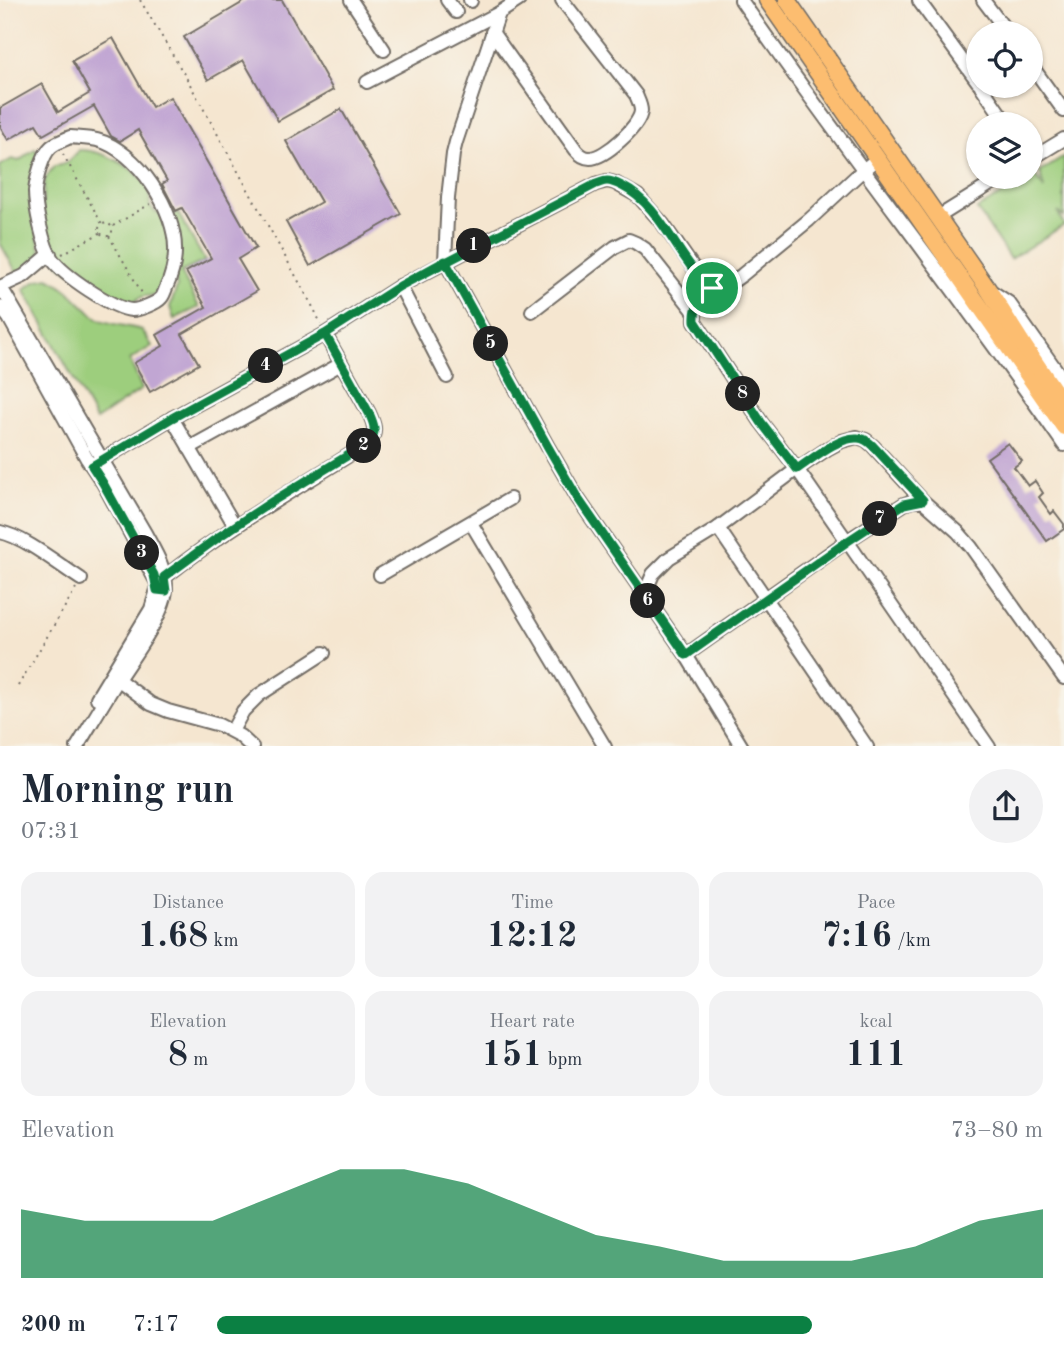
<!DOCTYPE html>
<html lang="en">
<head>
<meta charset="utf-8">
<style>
  :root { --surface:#fff; --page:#f2f2f3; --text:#1f2937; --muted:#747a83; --accent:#0b8043 }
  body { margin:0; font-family:"Old Standard TT",serif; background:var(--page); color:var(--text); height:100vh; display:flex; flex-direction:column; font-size:26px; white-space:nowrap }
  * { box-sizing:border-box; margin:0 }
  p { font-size:23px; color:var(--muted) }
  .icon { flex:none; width:38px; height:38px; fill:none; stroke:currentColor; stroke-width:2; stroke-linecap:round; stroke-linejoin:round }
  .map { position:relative; height:746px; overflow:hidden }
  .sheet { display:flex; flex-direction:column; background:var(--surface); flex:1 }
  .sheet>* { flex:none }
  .buttons { position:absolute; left:966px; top:21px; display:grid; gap:14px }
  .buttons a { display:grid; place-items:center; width:77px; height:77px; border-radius:50%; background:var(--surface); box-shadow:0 2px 5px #0004; font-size:35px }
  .pin { position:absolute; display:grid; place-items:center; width:60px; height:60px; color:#fff; margin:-30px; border:4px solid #fff; border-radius:50%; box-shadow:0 2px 7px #0007 }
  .km { position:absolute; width:35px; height:35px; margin:-18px; border-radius:50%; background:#222; color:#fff; font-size:19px; line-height:35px; text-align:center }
  .round { display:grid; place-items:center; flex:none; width:74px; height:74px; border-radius:37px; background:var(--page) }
  .headline { display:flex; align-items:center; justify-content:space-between; height:119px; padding:0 21px }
  h1 { font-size:38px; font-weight:700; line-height:52px }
  .figures { display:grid; grid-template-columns:repeat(3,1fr); gap:10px; height:119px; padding:7px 21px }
  .figures div { display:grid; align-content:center; border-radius:18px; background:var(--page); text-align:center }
  .figures b { font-size:35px; font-weight:700 }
  .figures small { font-size:19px; font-weight:400 }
  .figures p { font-size:19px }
  .chart { height:196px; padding:14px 21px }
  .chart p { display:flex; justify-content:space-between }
  .chart svg { width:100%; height:126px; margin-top:7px; fill:var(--accent); opacity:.7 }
  ul { padding:0 21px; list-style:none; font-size:23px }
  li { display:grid; grid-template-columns:112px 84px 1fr; align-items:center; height:52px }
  li i { height:18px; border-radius:9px; background:var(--accent) }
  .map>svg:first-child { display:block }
</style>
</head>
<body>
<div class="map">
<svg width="1064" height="747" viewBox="0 0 1064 747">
  <rect width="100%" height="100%" fill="#f7f3e8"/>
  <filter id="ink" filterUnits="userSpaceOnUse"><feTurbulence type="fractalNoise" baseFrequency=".0143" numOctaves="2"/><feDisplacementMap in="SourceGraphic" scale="14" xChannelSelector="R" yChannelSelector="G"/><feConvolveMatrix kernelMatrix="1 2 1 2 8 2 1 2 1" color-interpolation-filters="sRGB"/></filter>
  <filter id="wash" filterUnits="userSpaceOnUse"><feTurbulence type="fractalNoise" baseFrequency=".00686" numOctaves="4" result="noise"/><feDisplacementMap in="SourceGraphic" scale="28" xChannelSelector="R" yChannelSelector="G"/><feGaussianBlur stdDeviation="1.57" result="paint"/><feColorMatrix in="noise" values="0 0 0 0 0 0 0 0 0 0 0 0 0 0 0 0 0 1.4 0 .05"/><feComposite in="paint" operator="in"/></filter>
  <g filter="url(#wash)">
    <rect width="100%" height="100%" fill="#f5e6d0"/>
    <g fill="#9dce7d" stroke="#647c54" stroke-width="2">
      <path d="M35,149L39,155L37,231L41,254L18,275L0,243V166L12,159L19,161Z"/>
      <path d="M79,150C100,149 141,169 149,190C151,194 149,201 150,206L155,212L163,214C168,225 172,252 169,265C167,276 161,287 154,296C143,295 138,297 131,306L118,303L60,265L43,225L42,207L45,179L54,166C66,165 71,160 79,150Z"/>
      <path d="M1064,157V217L1058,212L1064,225L1010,259L977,209L1031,177L1034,173L1044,189L1040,172Z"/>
      <path d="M178,213L205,261L181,272L199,307L174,319L170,307L177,287L174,272L171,215Z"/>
      <path d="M48,278C69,286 80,306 99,319C105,323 132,327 142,330L152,346L130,360L142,389L96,420L24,289L38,280Z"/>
    </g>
    <g id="blocks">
      <g fill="#c1a6d3">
        <path d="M247,0H282L333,90L278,121L243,60L208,80L184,37Z"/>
        <path d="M113,38L152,107L170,97L256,248L238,259L257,291L182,334L199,364L150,392L134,363L163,346L157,335L206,307L186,272L211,258L182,208L176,211L162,184L167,181L138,130L120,141L111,136L94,106L43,135L36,124L8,140L0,126V108L42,84L58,112L90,93L72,61Z"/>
        <path d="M341,109L401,214L310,266L286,222L321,202L286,141Z"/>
        <path d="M1008,443L1022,461L1014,467L1028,486L1035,481L1043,493L1039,497L1051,514L1054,511L1064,524V529L1047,541L987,458Z"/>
      </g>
    </g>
  </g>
  <g filter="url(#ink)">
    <use href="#blocks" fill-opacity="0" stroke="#726c65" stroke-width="2"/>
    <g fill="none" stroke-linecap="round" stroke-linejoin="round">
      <defs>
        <g id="minor">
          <path d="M351,0L384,50"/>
          <path d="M447,0L456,12"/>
          <path d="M470,0L471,1"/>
          <path d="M519,0L499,13L456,142L453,154L448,198L445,261L548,447L577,497L686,655L742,747"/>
          <path d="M741,0C845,151 960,294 1064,445"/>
          <path d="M983,0L1008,33"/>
          <path d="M919,1L978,82"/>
          <path d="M492,32L576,150C580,155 584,158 590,158C605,158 640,126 641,111C641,105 638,100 636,95L562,0"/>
          <path d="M1031,65L1064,111"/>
          <path d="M367,82L499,13"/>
          <path d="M981,86L1007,124"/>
          <path d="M70,137C79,138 88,138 97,140C137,150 177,211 175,252C175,263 171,278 166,288C165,290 163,297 161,298C157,303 139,310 132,310C113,309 63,275 52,259C43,246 35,207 35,192C36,180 42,155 51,147C55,143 64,140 70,137Z"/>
          <path d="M1031,159L1064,139"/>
          <path d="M938,217L1002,177"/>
          <path d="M400,286L447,377"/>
          <path d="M0,287L24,276L50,254"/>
          <path d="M712,288C701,298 694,306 695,321L761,422L797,469L847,541L989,747"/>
          <path d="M0,291L5,294L145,533C154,550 166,568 166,588C166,613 133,656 119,678C105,700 91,724 77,747"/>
          <path d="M991,291L1009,303L1064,381"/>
          <path d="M0,307L9,318L87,459L103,483L157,583V590L151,609L97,698"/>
          <path d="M532,311L615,247L629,240L636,243L645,249L694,311"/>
          <path d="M172,418L235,526"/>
          <path d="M189,448L341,364"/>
          <path d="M92,466L172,418L325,334L400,286L596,184L607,181L615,183L638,196L663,224L702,280L712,288H724L742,275L809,220L863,170L877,159"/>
          <path d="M471,523L605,747"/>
          <path d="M718,528L867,747"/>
          <path d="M0,532C25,537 59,565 81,579"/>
          <path d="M380,575L510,499"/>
          <path d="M165,577C229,526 301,486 370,442C377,431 374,424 369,413L325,334"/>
          <path d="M644,595L653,574L669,558L718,528L797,469L827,449L842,441L857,437L866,440L873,446L923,501L958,532L971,547L1064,678"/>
          <path d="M686,655L847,541L904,504L913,501H923"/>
          <path d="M112,675L151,704L168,711L219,725L240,736L252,747"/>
          <path d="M232,731L243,711L259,695L324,653"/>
        </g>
        <g id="major">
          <path d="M767,0L1064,427"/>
          <path d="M787,0L988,289L1026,349L1064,405"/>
        </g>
      </defs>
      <use href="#minor" stroke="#726c65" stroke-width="16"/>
      <use href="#major" stroke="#726c65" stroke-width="19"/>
      <g stroke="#726c65" stroke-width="2" stroke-dasharray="2 5" stroke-linecap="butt">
        <path d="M140,0L187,79L314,309L321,324"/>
        <path d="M63,154L102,224L99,228L100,233L104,236H109L112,233V227L108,223L102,224"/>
        <path d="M113,226L150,204"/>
        <path d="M109,236L143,295"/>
        <path d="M62,254L100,233"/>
        <path d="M18,686L76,588"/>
      </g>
      <use href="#minor" stroke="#fff" stroke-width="12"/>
      <use href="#major" stroke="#fcbd6f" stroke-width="16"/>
    </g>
  </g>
  <g fill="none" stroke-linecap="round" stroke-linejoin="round" filter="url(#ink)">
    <defs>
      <path id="route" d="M712,288C676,260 664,207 622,186C618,184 612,181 607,181C603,181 600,183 596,184L400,286L325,334L369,413C374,424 377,431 370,442L273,501L220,536L164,577L166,591L157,590L154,575L103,483L92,466L172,418L325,334L400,286L440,264L445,261L548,447L577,497L686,655L848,541L904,504L923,500L873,446C869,442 864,438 858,438C840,436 812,459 797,469L761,422L695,321C694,306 701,298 712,288"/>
    </defs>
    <use href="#route" stroke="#fff" stroke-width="14"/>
    <use href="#route" stroke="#0b8043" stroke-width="9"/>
  </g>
</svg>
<div class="buttons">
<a><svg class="icon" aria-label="locate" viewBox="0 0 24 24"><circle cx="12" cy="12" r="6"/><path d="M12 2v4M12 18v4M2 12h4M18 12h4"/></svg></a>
<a><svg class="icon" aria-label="layers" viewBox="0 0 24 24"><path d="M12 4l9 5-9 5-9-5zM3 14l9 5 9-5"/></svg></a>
</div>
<div class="pin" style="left:712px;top:288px;background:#1e9e55"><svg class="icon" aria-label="arrive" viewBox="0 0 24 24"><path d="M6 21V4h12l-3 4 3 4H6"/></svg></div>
<b class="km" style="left:474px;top:246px">1</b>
<b class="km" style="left:364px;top:446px">2</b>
<b class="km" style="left:142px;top:553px">3</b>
<b class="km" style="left:266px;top:366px">4</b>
<b class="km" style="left:491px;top:344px">5</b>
<b class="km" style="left:648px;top:601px">6</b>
<b class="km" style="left:880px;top:519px">7</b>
<b class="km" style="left:743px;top:394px">8</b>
</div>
<section class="sheet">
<div class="headline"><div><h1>Morning run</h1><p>07:31</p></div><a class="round"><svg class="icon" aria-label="share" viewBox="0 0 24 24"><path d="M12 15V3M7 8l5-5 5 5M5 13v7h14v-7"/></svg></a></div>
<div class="figures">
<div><p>Distance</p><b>1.68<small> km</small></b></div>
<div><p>Time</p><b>12:12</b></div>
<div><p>Pace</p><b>7:16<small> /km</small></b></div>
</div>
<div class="figures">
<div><p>Elevation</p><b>8<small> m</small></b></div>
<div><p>Heart rate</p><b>151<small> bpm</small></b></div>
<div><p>kcal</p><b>111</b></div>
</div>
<div class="chart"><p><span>Elevation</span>73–80 m</p>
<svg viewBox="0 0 160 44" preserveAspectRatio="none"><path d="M0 44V20L10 24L20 24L30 24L40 15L50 6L60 6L70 11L80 20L90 29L100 33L110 38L120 38L130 38L140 33L150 24L160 20V44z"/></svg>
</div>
<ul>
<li><b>200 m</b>7:17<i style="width:72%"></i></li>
</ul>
</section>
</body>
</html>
